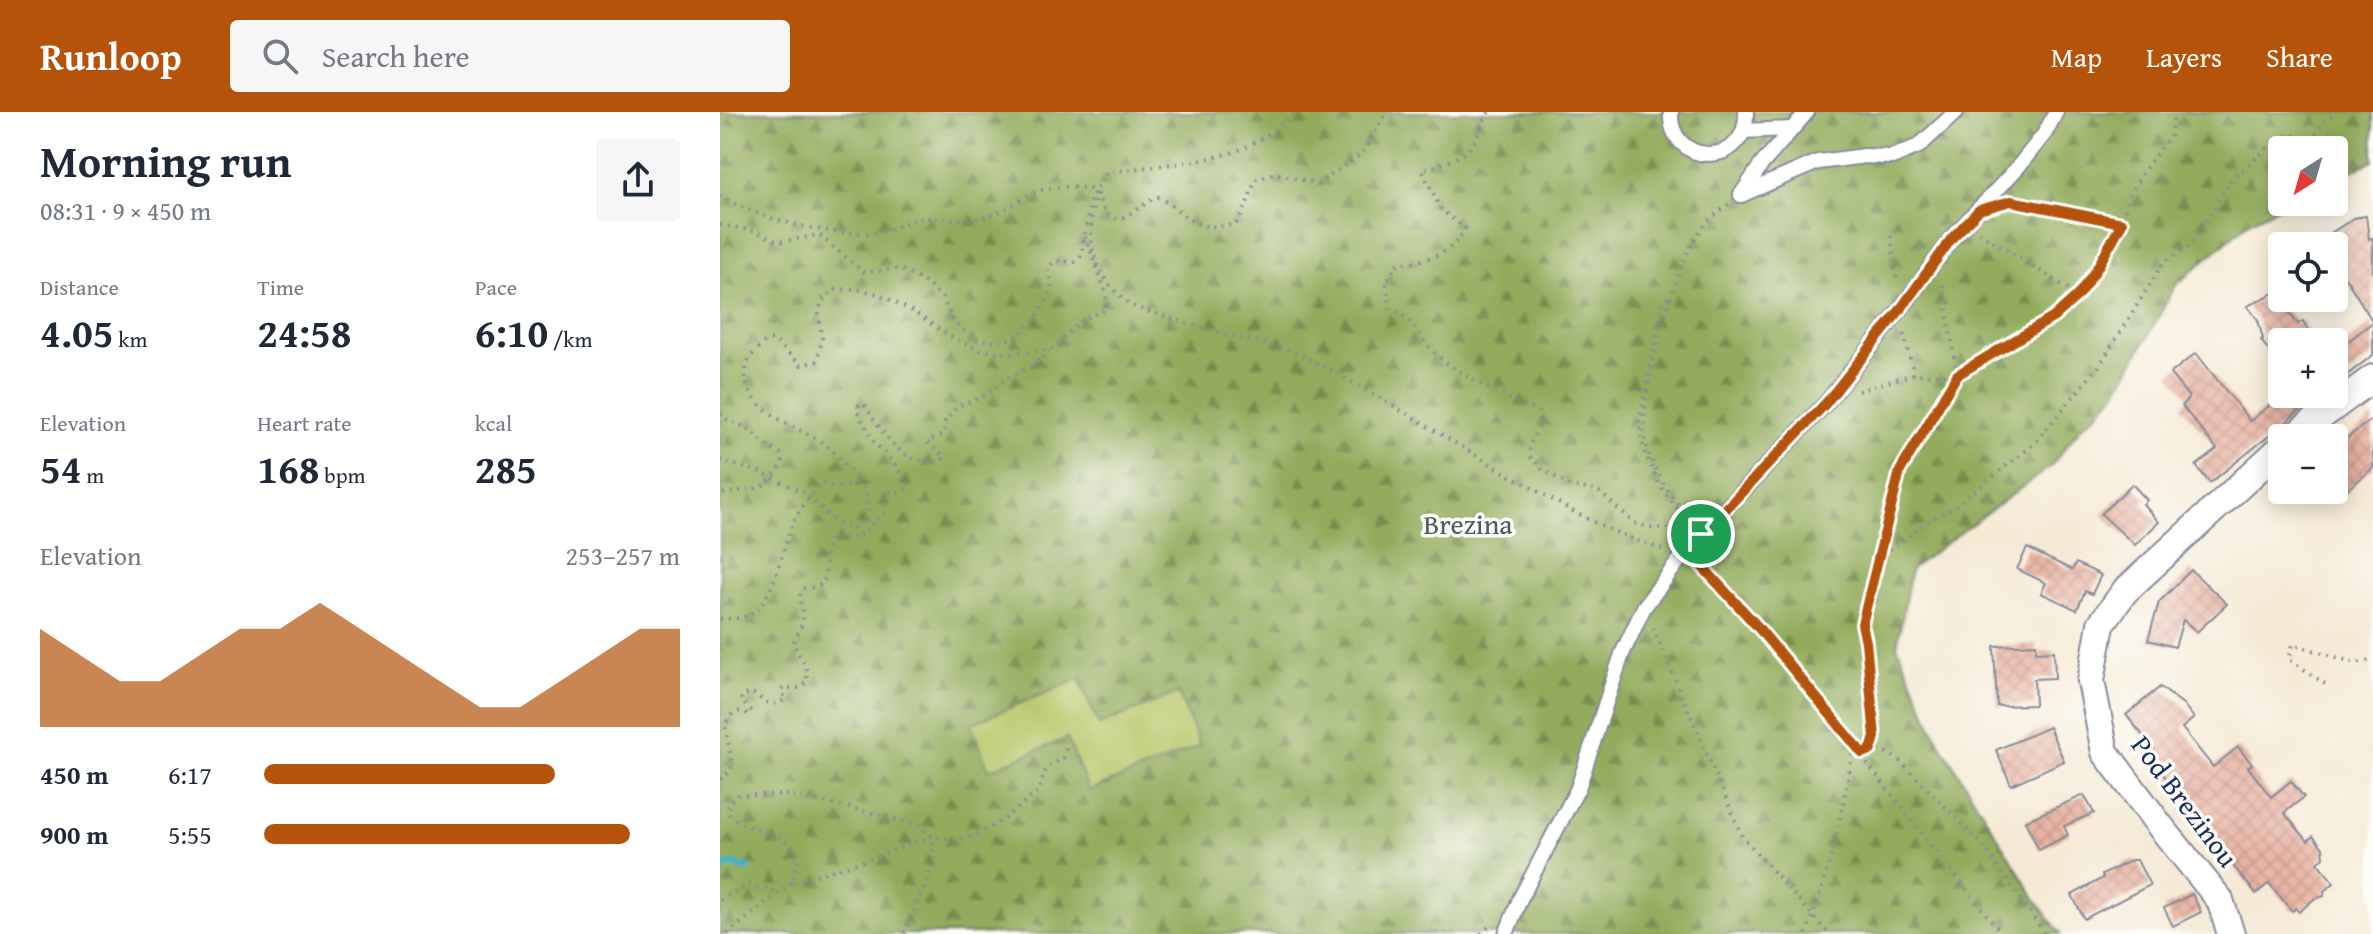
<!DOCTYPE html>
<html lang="en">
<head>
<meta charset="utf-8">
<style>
  :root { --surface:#fff; --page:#f6f6f7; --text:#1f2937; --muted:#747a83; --accent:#b45309 }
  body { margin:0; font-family:"Gentium Book Plus",serif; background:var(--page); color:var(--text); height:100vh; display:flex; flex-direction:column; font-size:30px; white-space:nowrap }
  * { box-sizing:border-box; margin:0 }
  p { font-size:26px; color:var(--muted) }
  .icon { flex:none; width:44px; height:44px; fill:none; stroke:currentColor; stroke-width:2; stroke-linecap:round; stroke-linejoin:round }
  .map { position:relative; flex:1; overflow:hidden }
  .details { display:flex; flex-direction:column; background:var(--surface); width:720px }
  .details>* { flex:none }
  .needle { width:52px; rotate:217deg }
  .controls { position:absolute; left:1548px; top:24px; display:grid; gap:16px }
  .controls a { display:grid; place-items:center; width:80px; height:80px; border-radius:8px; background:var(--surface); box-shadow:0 4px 20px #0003; font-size:40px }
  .pin { position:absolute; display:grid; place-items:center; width:68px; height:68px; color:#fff; margin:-34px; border:4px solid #fff; border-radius:50%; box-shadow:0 2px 8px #0007 }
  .round { display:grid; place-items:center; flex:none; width:84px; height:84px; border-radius:8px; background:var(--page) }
  .head { display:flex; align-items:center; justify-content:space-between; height:136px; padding:0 40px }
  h1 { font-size:44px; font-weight:600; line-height:60px }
  .metrics { display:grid; grid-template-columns:repeat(3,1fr); gap:12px; height:136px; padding:8px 40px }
  .metrics div { display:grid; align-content:center }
  .metrics b { font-size:40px; font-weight:600 }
  .metrics small { font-size:22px; font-weight:400 }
  .metrics p { font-size:22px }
  .chart { height:224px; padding:16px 40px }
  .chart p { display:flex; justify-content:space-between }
  .chart svg { width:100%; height:144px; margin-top:8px; fill:var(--accent); opacity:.7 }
  ul { padding:0 40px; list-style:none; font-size:26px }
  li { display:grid; grid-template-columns:128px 96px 1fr; align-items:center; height:60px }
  li i { height:20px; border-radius:10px; background:var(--accent) }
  header { display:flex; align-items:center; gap:48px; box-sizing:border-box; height:112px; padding:0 40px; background:var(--accent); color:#fff }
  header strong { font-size:38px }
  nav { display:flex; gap:44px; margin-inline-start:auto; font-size:28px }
  .search { width:560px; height:72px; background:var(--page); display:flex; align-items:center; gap:20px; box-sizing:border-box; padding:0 28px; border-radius:8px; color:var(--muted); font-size:30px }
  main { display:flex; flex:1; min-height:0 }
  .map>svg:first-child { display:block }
</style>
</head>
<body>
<header>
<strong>Runloop</strong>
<div class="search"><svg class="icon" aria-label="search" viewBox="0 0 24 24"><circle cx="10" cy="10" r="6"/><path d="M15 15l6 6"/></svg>Search here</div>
<nav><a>Map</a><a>Layers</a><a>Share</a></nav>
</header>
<main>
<section class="details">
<div class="head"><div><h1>Morning run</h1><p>08:31 · 9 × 450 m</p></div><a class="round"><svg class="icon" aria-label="share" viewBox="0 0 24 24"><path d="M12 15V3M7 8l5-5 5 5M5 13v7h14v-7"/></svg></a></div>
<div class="metrics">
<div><p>Distance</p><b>4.05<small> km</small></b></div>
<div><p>Time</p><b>24:58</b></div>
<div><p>Pace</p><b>6:10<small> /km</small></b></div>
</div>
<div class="metrics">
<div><p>Elevation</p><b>54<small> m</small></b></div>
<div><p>Heart rate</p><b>168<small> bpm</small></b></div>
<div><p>kcal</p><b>285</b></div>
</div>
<div class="chart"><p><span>Elevation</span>253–257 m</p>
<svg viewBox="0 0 160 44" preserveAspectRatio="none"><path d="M0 44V14L10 22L20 30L30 30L40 22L50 14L60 14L70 6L80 14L90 22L100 30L110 38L120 38L130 30L140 22L150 14L160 14V44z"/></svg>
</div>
<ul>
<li><b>450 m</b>6:17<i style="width:70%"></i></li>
<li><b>900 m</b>5:55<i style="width:88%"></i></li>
</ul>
</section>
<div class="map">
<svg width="1653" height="822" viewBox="0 0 1653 822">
  <defs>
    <pattern id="forest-firs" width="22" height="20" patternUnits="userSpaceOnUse" patternTransform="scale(2)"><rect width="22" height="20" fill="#92ab5c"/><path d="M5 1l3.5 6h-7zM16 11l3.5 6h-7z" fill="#768c4f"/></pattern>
    <pattern id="building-cross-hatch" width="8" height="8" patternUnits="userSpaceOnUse" patternTransform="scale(2)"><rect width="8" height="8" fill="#e9b3a1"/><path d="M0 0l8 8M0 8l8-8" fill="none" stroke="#c79a8d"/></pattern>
  </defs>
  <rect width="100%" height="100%" fill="#fdfcf7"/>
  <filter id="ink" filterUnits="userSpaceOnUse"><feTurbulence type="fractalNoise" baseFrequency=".0125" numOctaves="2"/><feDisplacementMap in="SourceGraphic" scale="16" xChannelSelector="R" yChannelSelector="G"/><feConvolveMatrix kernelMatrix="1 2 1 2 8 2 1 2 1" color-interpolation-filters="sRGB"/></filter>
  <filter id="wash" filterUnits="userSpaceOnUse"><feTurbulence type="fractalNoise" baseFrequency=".006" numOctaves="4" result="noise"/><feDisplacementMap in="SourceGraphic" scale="32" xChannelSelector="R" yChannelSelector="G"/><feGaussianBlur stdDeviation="1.8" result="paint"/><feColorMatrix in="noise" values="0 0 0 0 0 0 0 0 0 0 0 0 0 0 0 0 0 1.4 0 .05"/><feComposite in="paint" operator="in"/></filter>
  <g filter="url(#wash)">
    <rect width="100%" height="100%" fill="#f6ead6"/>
    <path fill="url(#forest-firs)" stroke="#566d5d" stroke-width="2" d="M0,0H1653V49L1614,67V38H1562V90H1568L1529,110L1456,173L1399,276L1378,301L1361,315L1331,354L1191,457L1177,534L1217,626L1318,791L1341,822H0Z"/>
    <path fill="#b8c668" stroke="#6a7a63" stroke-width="2" d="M359,567L379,613L458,581L480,634L369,679L347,626L269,658L251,612Z"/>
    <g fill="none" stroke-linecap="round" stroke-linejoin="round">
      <path stroke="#43b2bf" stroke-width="7" d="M0,758L11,752L28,756"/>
    </g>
    <g id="blocks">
      <g fill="url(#building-cross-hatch)">
        <path d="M1646,104L1649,127L1653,126V210L1620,157L1623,156L1614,143V132L1608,123L1634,106Z"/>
        <path d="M1554,181L1578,212L1583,209L1594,230H1562V257L1541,228L1543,227L1538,208L1527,194Z"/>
        <path d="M1653,210V243L1614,273V240Z"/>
        <path d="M1476,241L1530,309L1564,282H1601L1490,371L1476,354L1497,337L1462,294L1469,285L1450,262Z"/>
        <path d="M1653,306V356L1622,382L1614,372V336Z"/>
        <path d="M1412,372L1427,388L1423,392L1439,410L1415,433L1381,402Z"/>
        <path d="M1307,436L1352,458L1356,451L1381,463L1372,482L1365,479L1357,498L1321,481L1326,471L1297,457Z"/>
        <path d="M1471,458L1507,492L1477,520L1463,508L1455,535L1428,528L1439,490Z"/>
        <path d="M1316,532V540L1334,539L1335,566L1314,567L1315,593L1277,594L1274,534Z"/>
        <path d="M1440,575L1463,592L1474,606L1462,616L1493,655L1518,635L1532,652L1528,655L1551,685L1571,669L1584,685L1564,701L1588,729L1593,724L1603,736L1604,745L1598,751L1614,771L1604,779V784L1594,787L1579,800L1576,796L1572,799L1549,771L1536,782L1457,684L1459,682L1428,643L1434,637L1406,603Z"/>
        <path d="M1329,615L1344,649L1291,673L1276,638Z"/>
        <path d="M1364,683L1374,701L1344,714L1348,723L1319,738L1305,709Z"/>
        <path d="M1412,748H1417L1430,773L1364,807L1352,783L1383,766L1382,763Z"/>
        <path d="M1472,782L1481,800L1453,814L1444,796Z"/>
      </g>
    </g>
  </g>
  <g filter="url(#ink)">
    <use href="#blocks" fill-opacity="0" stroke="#888c9a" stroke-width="2"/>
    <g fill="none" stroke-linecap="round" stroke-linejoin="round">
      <defs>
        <g id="service">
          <path d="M951,0C948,54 1028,58 1026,0"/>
          <path d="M1024,19L1071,17"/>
          <path d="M1021,83L1098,50L1145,44L1172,45L1199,34L1236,0"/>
          <path d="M1021,83L1041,53L1087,0"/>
          <path d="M786,822L800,787L858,676L902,542L924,495L967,438L1106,291L1180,198L1232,126L1298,55L1325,21L1336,0"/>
        </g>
        <g id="minor">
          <path d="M1572,326L1653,266"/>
          <path d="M1511,822L1500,788L1440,714L1385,640L1371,569L1381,512L1405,479L1562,335"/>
        </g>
      </defs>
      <use href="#service" stroke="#888c9a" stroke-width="18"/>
      <use href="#minor" stroke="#888c9a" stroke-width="30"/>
      <g stroke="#888c9a" stroke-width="4" stroke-dasharray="2 6" stroke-linecap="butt">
        <path d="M769,0C762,10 760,20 754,30C743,48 720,52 702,58L721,98L745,116C733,143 706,149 678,152L666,169L670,197C698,209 698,227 718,244C747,268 784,284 818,299L819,315L809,334L810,344L822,357L852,375L877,378L914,411L932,416H953L958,423"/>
        <path d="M376,81C366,126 369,158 407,190C416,197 430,200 441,203C470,213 500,221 529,228C545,232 562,234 576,241C657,280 731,331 809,374C853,400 897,425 946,438"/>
        <path d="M377,81C392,133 418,89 439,85C471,105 472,121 516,112C526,100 529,81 537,67L555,61L598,72L643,41L667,0"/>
        <path d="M0,84C39,107 108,124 153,121C169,120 184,109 200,107C220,104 241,109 261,106C278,103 291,94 305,85C328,72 352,74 376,78"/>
        <path d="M1291,89L1402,111"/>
        <path d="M0,113L35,119L58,130L99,123L143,160L181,157L203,169L222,185L234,210L254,227L278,230L297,225L316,207L332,178L328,156L336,149L355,150L361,144L371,86L387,61C427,53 488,52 524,36C543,27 561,13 577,0"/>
        <path d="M1259,120L1358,183"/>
        <path d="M1171,124L1177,170"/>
        <path d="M949,186L943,190L919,309L923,336L940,374L968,411"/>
        <path d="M1184,222L1194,262"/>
        <path d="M1138,279L1194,262L1237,263L1334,205L1358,183L1376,158L1402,111L1407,87L1422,61L1450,24L1455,0"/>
        <path d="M0,302C7,310 14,310 23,314C38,322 45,336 61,342L63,350C45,383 33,375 2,382L0,386"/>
        <path d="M0,349L37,359L83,380L119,413L133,416L145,410C151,392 147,381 137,366"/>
        <path d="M972,411C953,388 934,361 926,332C916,294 952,168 972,132C981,114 994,103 1009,92"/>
        <path d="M1161,444L1180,359L1237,263L1222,169"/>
        <path d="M977,449C1086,568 1181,697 1282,822"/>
        <path d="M0,507C10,507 21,507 31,502C53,489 62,440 70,418C77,400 89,385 101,371C112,373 126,378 135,371L136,365C124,353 115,338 100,329C74,314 10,291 29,248C32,241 41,234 46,229L54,228L81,253L97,249L102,227L99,202L102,188L114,178L136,177L159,182L192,199L234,227L260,238L290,242L331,237L364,207L387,197L386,181L365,125"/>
        <path d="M933,516L1022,724L1109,822"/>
        <path d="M1605,572L1569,547L1573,532L1635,551L1653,548"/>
        <path d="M1151,638L1155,625L1146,530L1142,512L1161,444L1214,405L1235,395L1315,331L1379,254L1444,150L1472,133L1512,66L1557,28L1571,22L1582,27L1596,23L1602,10L1616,0"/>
        <path d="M1142,641C1158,635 1168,640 1181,650L1261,731L1325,822"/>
        <path d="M0,667L11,659L12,651L5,612L13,601L21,599L28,602L32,599L21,589V585L31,580C45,589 50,597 66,587L61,579L63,576H79L87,570L86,555L73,531C77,523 83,514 83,505C83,494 77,488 82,477C88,475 97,476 102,472C110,464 100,444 111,427L120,425L130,427L145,420L165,400L168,380H181L190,375L171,348L154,330L137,299L139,293L144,292C163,321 179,353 220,350L225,345L207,330C220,324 225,325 225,309L238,294L266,283L285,267L315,252L329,239"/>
        <path d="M73,770L144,749L212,724L234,728L258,722L282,709L319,679L326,656L343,646L347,633"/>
        <path d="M0,788L30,773L57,780"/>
        <path d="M7,822L72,770L78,742L62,726L20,711L8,701L9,691L18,683H70L135,697L196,712L212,724L215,750L184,822"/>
        <path d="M761,822L768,815"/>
        <path d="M1086,822C1110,760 1123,697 1134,632"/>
      </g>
      <use href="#service" stroke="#fff" stroke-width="14"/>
      <use href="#minor" stroke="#fff" stroke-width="26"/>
    </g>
  </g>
  <g fill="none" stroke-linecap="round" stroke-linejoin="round" filter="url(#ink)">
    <defs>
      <path id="route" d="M1291,89L1402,111L1376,158L1358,183L1334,205L1237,263L1180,359L1142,512L1146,530L1155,625L1151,638L1142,641L1037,514L967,438L1106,291L1180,198L1232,126L1259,98Z"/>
    </defs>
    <use href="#route" stroke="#fff" stroke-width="16"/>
    <use href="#route" stroke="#b45309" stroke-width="10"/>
  </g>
  <g text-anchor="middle" stroke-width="7" stroke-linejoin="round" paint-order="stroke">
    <g font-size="28" fill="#4a5c61" stroke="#fdfcf7">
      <text x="748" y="422">Brezina</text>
    </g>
    <g font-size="28" fill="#1b2f5e" stroke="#fdfcf7">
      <text transform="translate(1465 689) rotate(53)" y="10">Pod Brezinou</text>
    </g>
  </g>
</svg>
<div class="controls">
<a><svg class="needle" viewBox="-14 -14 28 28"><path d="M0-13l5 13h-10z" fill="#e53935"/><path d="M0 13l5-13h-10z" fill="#747a83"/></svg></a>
<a><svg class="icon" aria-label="locate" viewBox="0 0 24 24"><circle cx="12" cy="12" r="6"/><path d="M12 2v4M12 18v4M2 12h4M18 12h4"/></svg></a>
<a>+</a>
<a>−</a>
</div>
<div class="pin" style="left:981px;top:422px;background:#1e9e55"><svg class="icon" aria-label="arrive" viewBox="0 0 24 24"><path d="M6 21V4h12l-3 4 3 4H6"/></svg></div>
</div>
</main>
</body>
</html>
